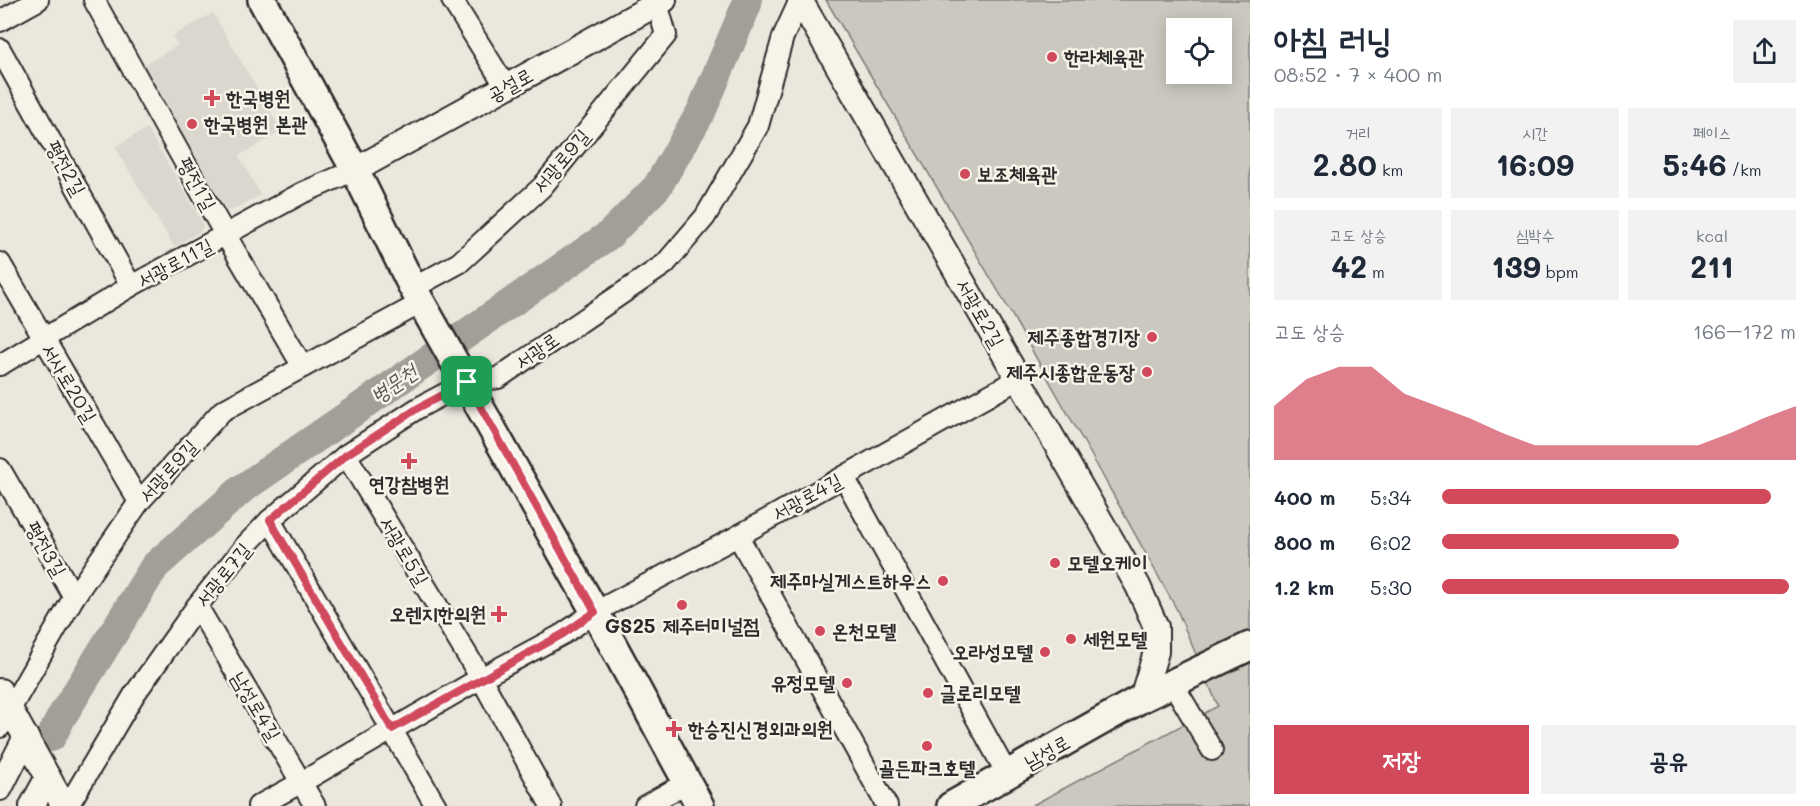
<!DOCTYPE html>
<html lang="ko">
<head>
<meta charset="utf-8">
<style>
  :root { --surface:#fff; --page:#f2f2f3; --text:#1f2937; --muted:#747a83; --accent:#d1495b }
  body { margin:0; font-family:Mali,"Poor Story",sans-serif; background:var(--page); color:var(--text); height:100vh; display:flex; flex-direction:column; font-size:22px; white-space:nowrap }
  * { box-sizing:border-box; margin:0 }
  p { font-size:20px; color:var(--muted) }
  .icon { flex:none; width:33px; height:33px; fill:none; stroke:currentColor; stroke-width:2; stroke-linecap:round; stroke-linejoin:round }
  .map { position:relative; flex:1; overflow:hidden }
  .drawer { display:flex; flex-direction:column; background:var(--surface); width:570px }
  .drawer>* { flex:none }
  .fabs { position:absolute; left:1166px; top:18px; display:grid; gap:12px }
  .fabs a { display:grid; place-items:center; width:66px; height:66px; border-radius:0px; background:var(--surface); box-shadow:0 3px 15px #0003; font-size:30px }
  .pin { position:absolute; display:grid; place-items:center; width:51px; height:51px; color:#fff; margin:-26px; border-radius:12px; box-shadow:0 3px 9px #0006 }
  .round { display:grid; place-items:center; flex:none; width:63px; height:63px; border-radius:0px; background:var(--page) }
  .head { display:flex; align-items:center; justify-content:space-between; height:102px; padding:0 24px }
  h1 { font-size:33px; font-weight:800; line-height:45px }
  .metrics { display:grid; grid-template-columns:repeat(3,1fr); gap:9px; height:102px; padding:6px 24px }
  .metrics div { display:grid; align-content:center; border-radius:0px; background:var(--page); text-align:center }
  .metrics b { font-size:30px; font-weight:800 }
  .metrics small { font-size:16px; font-weight:400 }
  .metrics p { font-size:16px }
  .chart { height:168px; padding:12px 24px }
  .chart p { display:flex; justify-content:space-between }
  .chart svg { width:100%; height:108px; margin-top:6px; fill:var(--accent); opacity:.7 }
  .cta { display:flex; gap:12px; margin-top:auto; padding:12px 24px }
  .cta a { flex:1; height:69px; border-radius:0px; background:var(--accent); color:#fff; font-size:24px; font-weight:800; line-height:69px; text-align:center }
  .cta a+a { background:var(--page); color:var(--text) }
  ul { padding:0 24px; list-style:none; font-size:20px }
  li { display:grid; grid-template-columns:96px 72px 1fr; align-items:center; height:45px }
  li i { height:15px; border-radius:8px; background:var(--accent) }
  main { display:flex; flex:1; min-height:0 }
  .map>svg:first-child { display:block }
</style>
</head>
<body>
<main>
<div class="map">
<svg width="1250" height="806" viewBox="0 0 1250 806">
  <rect width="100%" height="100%" fill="#ebe7dd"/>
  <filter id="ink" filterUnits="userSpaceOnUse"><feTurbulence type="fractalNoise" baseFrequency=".0167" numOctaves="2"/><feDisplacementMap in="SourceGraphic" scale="12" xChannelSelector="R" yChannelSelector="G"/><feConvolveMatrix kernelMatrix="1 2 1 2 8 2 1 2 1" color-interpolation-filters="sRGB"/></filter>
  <g filter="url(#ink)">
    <g fill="#dbd7ce">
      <path d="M213,13L282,131L239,156L261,195L230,211L225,210L221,206L142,66L178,45L172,36Z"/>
      <path d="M147,128L203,224L201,231L174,247L115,147Z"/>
    </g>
    <path fill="#cbc8bf" stroke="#7b7a75" stroke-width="1.5" fill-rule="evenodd" d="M826,0H1250V806H1031L1218,706L1177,610L1089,451L1000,294ZM1176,28H1221V74H1176Z"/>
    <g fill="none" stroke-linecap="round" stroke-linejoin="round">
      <path stroke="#a29f98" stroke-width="30" d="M51,737L62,716L155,566L242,489L609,235L657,187L701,112L747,4V0"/>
      <defs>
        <g id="minor">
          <path d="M94,0L218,222L303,367"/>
          <path d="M452,0L506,87"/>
          <path d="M0,21L38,0"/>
          <path d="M0,49L131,286"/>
          <path d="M0,263L139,502"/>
          <path d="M413,288L459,263L542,187L666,35L657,3"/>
          <path d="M0,365L131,286L302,193L355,170"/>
          <path d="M346,455L481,678L551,806"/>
          <path d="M0,469L74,597"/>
          <path d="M844,477L1007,774"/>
          <path d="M270,520L436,806"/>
          <path d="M738,536L887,806"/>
          <path d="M197,606L315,806"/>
          <path d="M1173,684L1212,750"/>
          <path d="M0,727L74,597L139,502L222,411L421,303"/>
          <path d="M68,806L134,695L197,606L245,546L270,520L346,455L418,408L467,382L498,378L665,264L705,217L758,126L783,37L800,0"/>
          <path d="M258,806L302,782L481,678L563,634L595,612L738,536L1018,379"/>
          <path d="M645,806L688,782"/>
        </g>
        <g id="tertiary">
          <path d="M800,0L1138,586L1156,627V652L1142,698"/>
          <path d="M355,170L664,0"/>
          <path d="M0,691L64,806"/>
          <path d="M0,788L26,737"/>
          <path d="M32,806L48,777"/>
        </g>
        <g id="secondary">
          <path d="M262,0L355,170L413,288L595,612L700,806"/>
          <path d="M951,806L1142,698L1250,646"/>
        </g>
      </defs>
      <use href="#minor" stroke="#2b2b2b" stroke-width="24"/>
      <use href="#tertiary" stroke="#2b2b2b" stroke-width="28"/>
      <use href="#secondary" stroke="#2b2b2b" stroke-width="32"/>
      <use href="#minor" stroke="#f7f3e8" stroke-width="20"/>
      <use href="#tertiary" stroke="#f7f3e8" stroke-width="24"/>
      <use href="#secondary" stroke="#f7f3e8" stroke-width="27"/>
    </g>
  </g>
  <g fill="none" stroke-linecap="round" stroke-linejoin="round" filter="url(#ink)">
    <defs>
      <path id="route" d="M467,382L595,612L563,634L392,729L270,520L346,455L418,408Z"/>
    </defs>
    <use href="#route" stroke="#fff" stroke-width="12"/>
    <use href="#route" stroke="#d1495b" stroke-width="8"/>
  </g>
  <g fill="#d1495b" stroke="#f7f3e8" stroke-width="2">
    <circle cx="1052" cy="57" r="6"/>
    <path d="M209 89h6v6h6v6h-6v6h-6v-6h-6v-6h6z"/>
    <circle cx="192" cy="124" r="6"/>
    <circle cx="965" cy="174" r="6"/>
    <circle cx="1152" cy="337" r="6"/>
    <circle cx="1147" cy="372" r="6"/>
    <path d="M406 452h6v6h6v6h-6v6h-6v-6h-6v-6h6z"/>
    <circle cx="1055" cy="563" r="6"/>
    <circle cx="943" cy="581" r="6"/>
    <circle cx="682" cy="605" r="6"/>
    <path d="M496 605h6v6h6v6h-6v6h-6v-6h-6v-6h6z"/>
    <circle cx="820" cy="631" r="6"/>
    <circle cx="1071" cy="639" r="6"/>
    <circle cx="1045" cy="652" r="6"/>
    <circle cx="847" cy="683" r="6"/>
    <circle cx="928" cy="693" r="6"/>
    <path d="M671 720h6v6h6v6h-6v6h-6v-6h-6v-6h6z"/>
    <circle cx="927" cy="746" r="6"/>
  </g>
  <g text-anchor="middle" stroke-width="5" stroke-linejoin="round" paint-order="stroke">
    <g font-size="20" font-weight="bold" fill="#2b2b2b" stroke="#f7f3e8" text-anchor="start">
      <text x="1064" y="64">한라체육관</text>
      <text x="226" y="105">한국병원</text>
      <text x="204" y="131">한국병원 본관</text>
      <text x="977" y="181">보조체육관</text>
      <text x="1140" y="344" text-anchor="end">제주종합경기장</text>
      <text x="1135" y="379" text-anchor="end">제주시종합운동장</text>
      <text x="409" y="491" text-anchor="middle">연강참병원</text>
      <text x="1067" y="570">모텔오케이</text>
      <text x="931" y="588" text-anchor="end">제주마실게스트하우스</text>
      <text x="486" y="621" text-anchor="end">오렌지한의원</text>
      <text x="682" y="633" text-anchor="middle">GS25 제주터미널점</text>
      <text x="832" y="638">온천모텔</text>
      <text x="1083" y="646">세원모텔</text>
      <text x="1033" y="659" text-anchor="end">오라성모텔</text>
      <text x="835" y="690" text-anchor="end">유정모텔</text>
      <text x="940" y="700">글로리모텔</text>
      <text x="688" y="736">한승진신경외과의원</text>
      <text x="927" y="775" text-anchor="middle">골든파크호텔</text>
    </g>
    <g font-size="20" fill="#2b2b2b" stroke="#f7f3e8">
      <text transform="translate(510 85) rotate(-29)" y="7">공설로</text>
      <text transform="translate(561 161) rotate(-50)" y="7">서광로9길</text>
      <text transform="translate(66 168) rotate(61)" y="7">평전2길</text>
      <text transform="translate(197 184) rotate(61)" y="7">평전1길</text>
      <text transform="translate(175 263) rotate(-28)" y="7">서광로11길</text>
      <text transform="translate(980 313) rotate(60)" y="7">서광로2길</text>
      <text transform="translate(537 351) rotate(-35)" y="7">서광로</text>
      <text transform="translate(69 383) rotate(59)" y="7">서사로20길</text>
      <text transform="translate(168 471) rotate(-48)" y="7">서광로9길</text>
      <text transform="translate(807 497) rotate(-29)" y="7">서광로4길</text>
      <text transform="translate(46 549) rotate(60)" y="7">평전3길</text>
      <text transform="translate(404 551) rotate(59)" y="7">서광로5길</text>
      <text transform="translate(223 575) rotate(-51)" y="7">서광로7길</text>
      <text transform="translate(256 706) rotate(59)" y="7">남성로4길</text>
      <text transform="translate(1047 752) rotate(-29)" y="7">남성로</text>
    </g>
    <g font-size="21" font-style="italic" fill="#555451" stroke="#f7f3e8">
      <text transform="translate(394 384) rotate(-35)" y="7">병문천</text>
    </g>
  </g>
</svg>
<div class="fabs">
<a><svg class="icon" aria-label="locate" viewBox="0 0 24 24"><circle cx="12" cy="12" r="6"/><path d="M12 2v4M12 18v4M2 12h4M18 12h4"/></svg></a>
</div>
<div class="pin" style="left:467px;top:382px;background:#1e9e55"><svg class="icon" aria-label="arrive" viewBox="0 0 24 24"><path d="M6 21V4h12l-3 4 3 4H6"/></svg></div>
</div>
<section class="drawer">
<div class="head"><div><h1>아침 러닝</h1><p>08:52 · 7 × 400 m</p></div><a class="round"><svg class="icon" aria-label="share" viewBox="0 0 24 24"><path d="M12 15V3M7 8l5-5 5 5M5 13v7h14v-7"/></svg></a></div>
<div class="metrics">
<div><p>거리</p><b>2.80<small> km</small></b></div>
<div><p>시간</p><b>16:09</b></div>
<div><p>페이스</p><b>5:46<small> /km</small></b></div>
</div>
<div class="metrics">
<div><p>고도 상승</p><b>42<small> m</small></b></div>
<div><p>심박수</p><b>139<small> bpm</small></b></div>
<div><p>kcal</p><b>211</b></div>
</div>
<div class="chart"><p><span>고도 상승</span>166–172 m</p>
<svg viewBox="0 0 160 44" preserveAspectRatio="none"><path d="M0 44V22L10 11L20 6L30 6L40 17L50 22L60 27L70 33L80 38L90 38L100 38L110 38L120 38L130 38L140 33L150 27L160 22V44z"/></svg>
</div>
<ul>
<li><b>400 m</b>5:34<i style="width:93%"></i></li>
<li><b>800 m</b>6:02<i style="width:67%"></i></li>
<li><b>1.2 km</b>5:30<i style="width:98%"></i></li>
</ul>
<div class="cta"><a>저장</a><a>공유</a></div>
</section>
</main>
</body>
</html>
